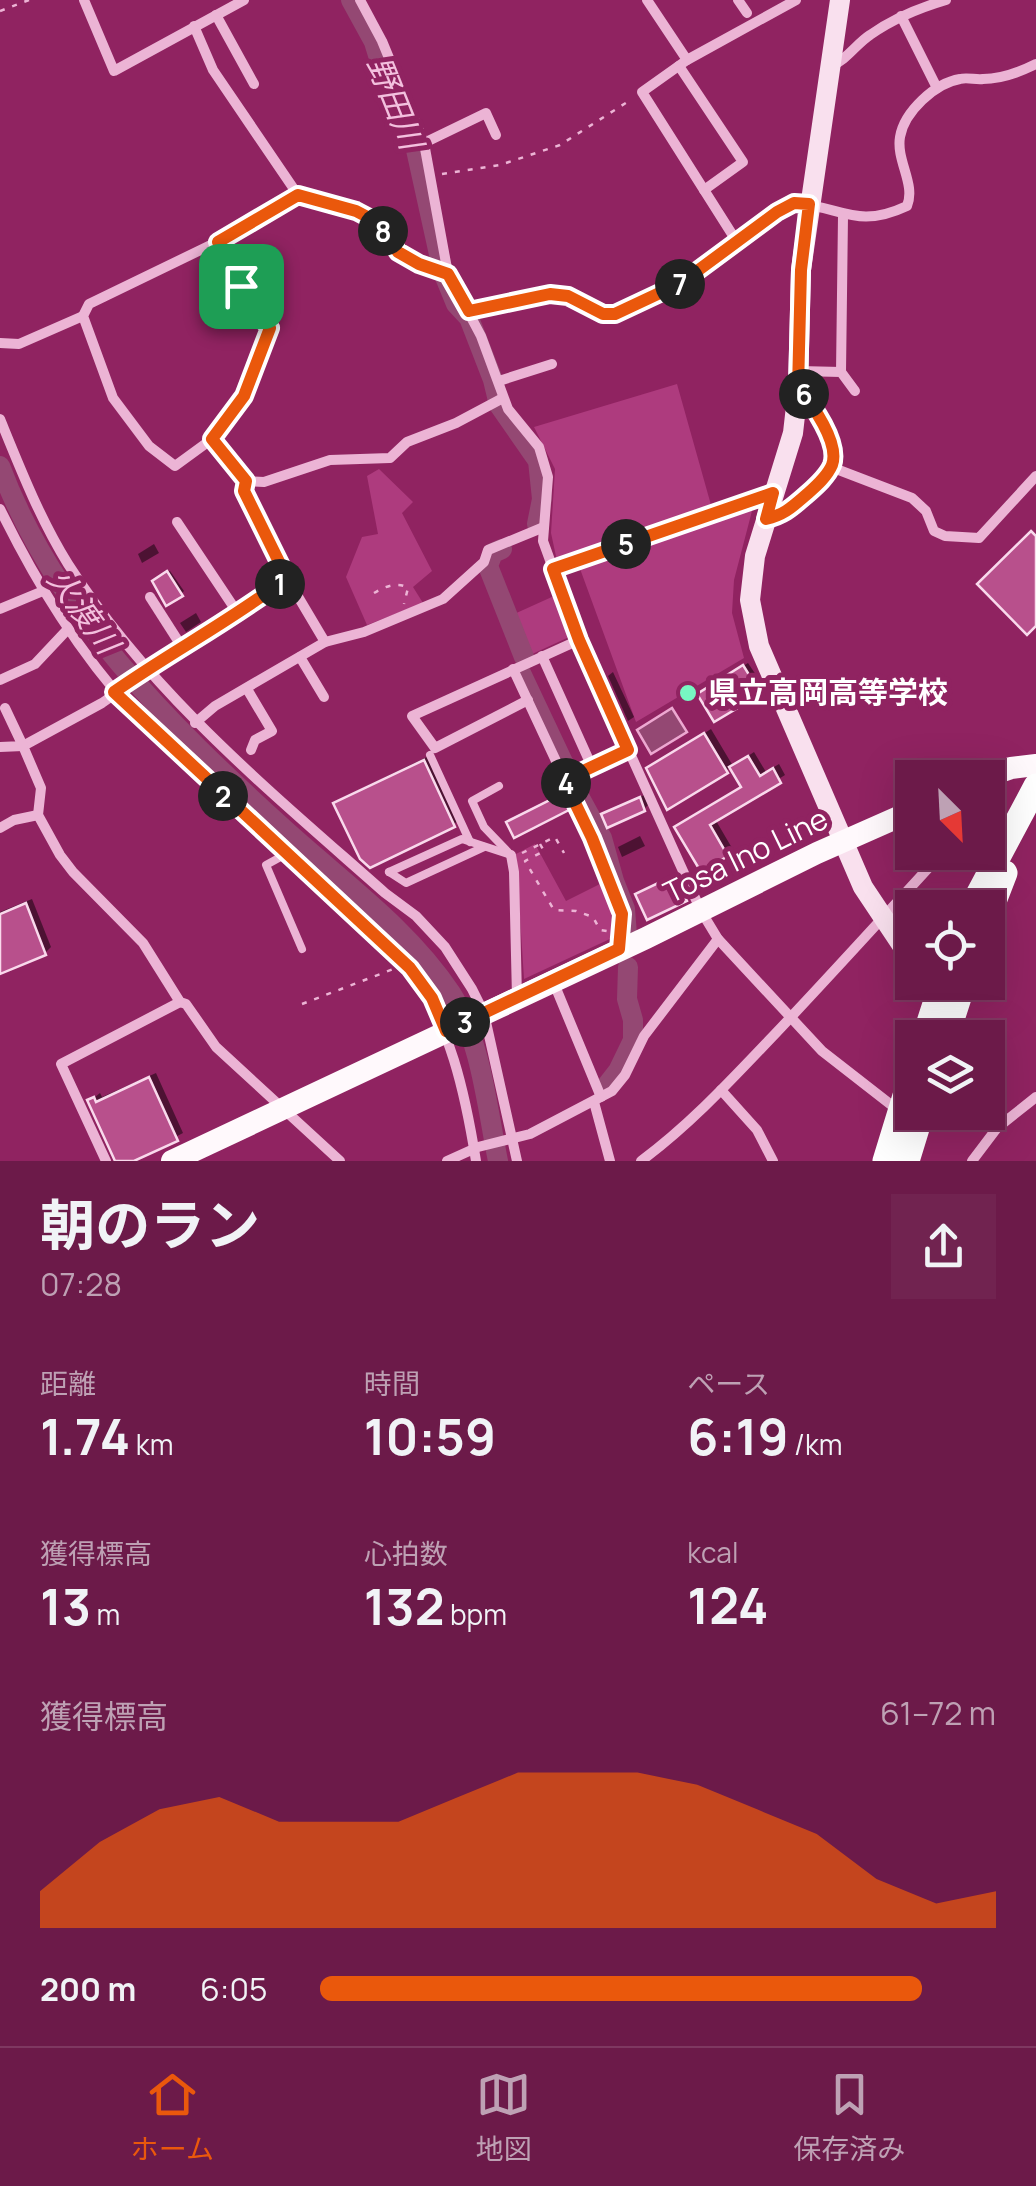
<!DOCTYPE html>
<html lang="ja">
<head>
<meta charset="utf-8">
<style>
  :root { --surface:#6c1a49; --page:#712350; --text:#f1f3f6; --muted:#bea1b4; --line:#7f3861; --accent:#ea580c }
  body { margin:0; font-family:Manrope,"Noto Sans JP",sans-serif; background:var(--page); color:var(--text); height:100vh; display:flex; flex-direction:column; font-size:38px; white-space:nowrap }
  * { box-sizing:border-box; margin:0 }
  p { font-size:32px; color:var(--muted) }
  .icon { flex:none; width:55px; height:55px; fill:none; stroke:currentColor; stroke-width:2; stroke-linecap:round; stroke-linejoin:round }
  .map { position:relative; height:1161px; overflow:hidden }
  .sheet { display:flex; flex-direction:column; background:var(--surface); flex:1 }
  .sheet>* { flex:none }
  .needle { width:65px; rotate:156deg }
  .buttons { position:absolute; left:895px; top:760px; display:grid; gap:20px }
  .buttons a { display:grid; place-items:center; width:110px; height:110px; border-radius:0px; background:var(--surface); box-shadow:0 10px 40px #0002,0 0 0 2px var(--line); font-size:50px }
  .pin { position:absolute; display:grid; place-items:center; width:85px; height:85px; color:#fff; margin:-42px; border-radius:20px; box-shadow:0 5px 15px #0006 }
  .km { position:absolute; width:50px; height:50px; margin:-25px; border-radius:50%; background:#222; color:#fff; font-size:28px; line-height:50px; text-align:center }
  .round { display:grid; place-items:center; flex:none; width:105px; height:105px; border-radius:0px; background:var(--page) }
  .head { display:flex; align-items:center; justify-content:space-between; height:170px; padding:0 40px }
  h1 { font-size:55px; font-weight:700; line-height:75px }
  .stats { display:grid; grid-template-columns:repeat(3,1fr); gap:15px; height:170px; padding:10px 40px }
  .stats div { display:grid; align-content:center }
  .stats b { font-size:50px; font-weight:700 }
  .stats small { font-size:28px; font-weight:400 }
  .stats p { font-size:28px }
  .chart { height:280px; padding:20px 40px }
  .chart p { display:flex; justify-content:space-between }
  .chart svg { width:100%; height:180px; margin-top:10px; fill:var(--accent); opacity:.7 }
  ul { padding:0 40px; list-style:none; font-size:32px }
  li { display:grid; grid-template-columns:160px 120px 1fr; align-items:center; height:75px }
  li i { height:25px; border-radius:12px; background:var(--accent) }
  .tabs { display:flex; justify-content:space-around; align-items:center; height:140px; border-top:2px solid var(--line); background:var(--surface); font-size:28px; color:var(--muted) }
  .tabs a { display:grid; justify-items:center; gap:5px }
  .tabs .current { color:var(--accent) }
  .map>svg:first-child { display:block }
</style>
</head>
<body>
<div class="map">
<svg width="1036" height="1161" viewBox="0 0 1036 1161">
  <rect width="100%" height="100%" fill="#902361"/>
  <g fill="#ae3b7e">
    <path d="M677,384L711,505L557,561L551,533L555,469L534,427Z"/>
    <path d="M379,469L413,502L402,513L432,571L413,587L423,603L367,625L346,577L362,537L378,534L367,476Z"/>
    <path d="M749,507L752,511L734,580L732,613L744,658L636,722L579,566Z"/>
    <path d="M554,596L569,631L567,638L528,656L512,615Z"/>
    <path d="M535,844L566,901L604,882L611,912L612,938L524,979L516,854Z"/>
  </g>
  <path fill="#944873" stroke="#eda8d1" stroke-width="2.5" d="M672,708L687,732L651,754L637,730Z"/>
  <g fill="#0007">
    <path d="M154,544L159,553L142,563L138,554Z"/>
    <path d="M170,571L184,591L181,594L158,579Z"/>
    <path d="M196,613L201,622L186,632L180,623Z"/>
    <path d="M748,663L764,687L759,692L704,690Z"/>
    <path d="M613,672L634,717L628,721L608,676Z"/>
    <path d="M711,729L733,766L754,752L766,772L779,764L785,775L715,819L732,848L727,854L678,827L743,786L732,766L726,771L649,768Z"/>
    <path d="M431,755L460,819L453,825L336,804L342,798Z"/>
    <path d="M566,791L572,803L568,808L509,822Z"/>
    <path d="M644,795L648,805L644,809L604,815Z"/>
    <path d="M640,836L645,846L622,857L618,847Z"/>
    <path d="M680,872L690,894L685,899L638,895Z"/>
    <path d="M32,899L51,947L45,953L0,971V912Z"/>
    <path d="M156,1073L183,1133L129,1161H117L90,1101L100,1093L102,1097Z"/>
  </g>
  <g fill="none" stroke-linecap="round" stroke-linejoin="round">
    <g stroke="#944873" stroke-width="20">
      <path d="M351,0L374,42L385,78L411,127L442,268"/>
      <path d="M445,277L456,304L469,318L493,380L499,405L538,461L542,499L537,524"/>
      <path d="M0,466C55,613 169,724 283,828C341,881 407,927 451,993C481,1040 487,1107 498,1161"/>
      <path d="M502,549L493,553L488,566L524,657"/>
      <path d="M521,673L579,796L602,838L614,881L625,909L627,935"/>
      <path d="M604,1089L618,1071L633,1040V1020L627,999L628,967"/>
    </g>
  </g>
  <g fill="#b8508c" stroke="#f9d9ec" stroke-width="2.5">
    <path d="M1031,531L1036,536V626L1027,635L977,584Z"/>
    <path d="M167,571L183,596L166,606L152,581Z"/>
    <path d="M743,665L761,694L714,722L697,694Z"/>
    <path d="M704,733L728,773L667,810L646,768Z"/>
    <path d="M748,756L760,776L773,768L781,783L710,825L728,856L701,872L674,827L741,787L729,767Z"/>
    <path d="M424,760L455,827L370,868L360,859L333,803Z"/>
    <path d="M562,794L569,810L514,838L506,822Z"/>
    <path d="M640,797L645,811L607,828L601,814Z"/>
    <path d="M675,875L687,901L647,920L635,894Z"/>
    <path d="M26,903L46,955L0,974V914Z"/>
    <path d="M149,1077L178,1141L134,1161H115L87,1100L94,1097L96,1102Z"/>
  </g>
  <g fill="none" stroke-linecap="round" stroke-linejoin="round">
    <g stroke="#ecb4d5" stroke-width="2.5" stroke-dasharray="5 8" stroke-linecap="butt">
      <path d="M0,11L29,0"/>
      <path d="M442,174L500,165L560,145L632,99"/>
      <path d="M374,593C384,587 397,581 408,588L404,604"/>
      <path d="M540,844L544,851L525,861L554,910L576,911L593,917L600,930L612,932"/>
      <path d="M522,853L555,837L564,853"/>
      <path d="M302,1004L396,968"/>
    </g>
    <g stroke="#ecb4d5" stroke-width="8">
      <path d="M430,755L470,842"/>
      <path d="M499,786L472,801L484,827L508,852"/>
      <path d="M988,827L1008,830"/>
      <path d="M286,854L266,865L302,949"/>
      <path d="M389,872L462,839L511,855"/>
      <path d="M389,872L406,883L484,847"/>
    </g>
    <g stroke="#ecb4d5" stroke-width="10">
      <path d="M84,0L114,71L244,0"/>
      <path d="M360,0L382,41L424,143L448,274L481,336L508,409L539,447L548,477L543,541L579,640L701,911L718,939L822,1051L899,1111"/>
      <path d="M647,0L687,60L796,0"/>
      <path d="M738,0L747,13"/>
      <path d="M216,15L254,84"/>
      <path d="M901,16L937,88"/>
      <path d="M194,26L213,70L298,195L356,211L377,222L398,252L419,265L448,274"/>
      <path d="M687,60L642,92L737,242"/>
      <path d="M679,66L743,162L704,190"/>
      <path d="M831,66C847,60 856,44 870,35C894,18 919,8 946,0"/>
      <path d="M424,143L486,113L496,135"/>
      <path d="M298,195L217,242L89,304L83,316L113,398L149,446L175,466L212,439L246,481L244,491L287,578L325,642"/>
      <path d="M469,311L550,294L568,295L603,313L615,315L681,283L793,203C841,206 856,230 907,206C916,184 896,161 900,137C904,112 935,83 960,79C967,77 976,80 983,79C1002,79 1020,72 1036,64"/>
      <path d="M0,343L19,344L83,316"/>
      <path d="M799,371L841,372L855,391"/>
      <path d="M841,372L843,216"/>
      <path d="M499,381L552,364"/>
      <path d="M0,419C20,468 40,519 68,564C151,694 271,792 385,893L416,916L445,947L472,989L484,1013L517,1161"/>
      <path d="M212,439L244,397L270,328L255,313L217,242"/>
      <path d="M831,467L912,498L926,511L934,531L945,536L979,538L1036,476"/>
      <path d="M246,481L264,482L330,460L390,458L407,442L456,423L503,398"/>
      <path d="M0,509C37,584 79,653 136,715L410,967C450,1025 465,1092 476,1161"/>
      <path d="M768,519C785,515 794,505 808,493C837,468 838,456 820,423C814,410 808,399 798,389"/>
      <path d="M177,522L239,615"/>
      <path d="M553,569L773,493"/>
      <path d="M287,578L239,615L182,647L102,703L23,746L41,788L38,815L60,855L73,872L143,943L180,1002L186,1004L216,1047L340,1161"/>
      <path d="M150,597L182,647"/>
      <path d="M0,609L43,591"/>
      <path d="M542,656L592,767L628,750"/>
      <path d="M300,657L324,697"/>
      <path d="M513,669L592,838L622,914L619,948"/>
      <path d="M0,680L35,664L67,630"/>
      <path d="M247,689L272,731L255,740L251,750"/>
      <path d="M528,700L435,748L412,716L579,640"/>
      <path d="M195,723L215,706L325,642L364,632L443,599L484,562L488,550L544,527"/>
      <path d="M0,747L23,746L5,708"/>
      <path d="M564,780L592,767"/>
      <path d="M0,828L14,820L38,815"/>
      <path d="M511,855L514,872L517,997"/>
      <path d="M553,981L601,1097"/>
      <path d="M721,1090L757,1130L773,1161"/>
      <path d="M594,1102L610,1161"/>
      <path d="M106,1161L61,1064L180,1002"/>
      <path d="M447,1161L478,1147L530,1134L612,1091L625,1075L644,1036L718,939"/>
      <path d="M641,1161C691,1124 732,1079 775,1034C832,974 887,913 943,852"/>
      <path d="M972,1161L997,1128L1036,1097"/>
    </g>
    <path stroke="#f9e0ee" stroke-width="20" d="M840,0L801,270L798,389L793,433L755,556L750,600L759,646L863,887L903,947L912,955"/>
    <g stroke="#fff9fc" stroke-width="22">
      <path d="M982,778L1011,768L1036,765"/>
      <path d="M172,1161L646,938L817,853L912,811"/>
    </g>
    <g stroke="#fff" stroke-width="25">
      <path d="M971,908L1036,786"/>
      <path d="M988,917L1005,873"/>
      <path d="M924,1038L942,982"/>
      <path d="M946,1038L964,982"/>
      <path d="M885,1161L912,1073"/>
      <path d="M907,1161L922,1112"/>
    </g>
  </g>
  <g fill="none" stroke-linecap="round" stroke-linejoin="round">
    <defs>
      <path id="route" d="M298,195L356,211L377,222L398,252L419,264L448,274L469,311L550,294L568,296L603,314H615L681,283L777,212L794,203L809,204L801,270L798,388C812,404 840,443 832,465C827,477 815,487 806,495C792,507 784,515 766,519L773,493L553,569L579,640L628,750L564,780L592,838L622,914L619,949L446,1031L432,998L410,968L114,692C171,652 232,620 287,578L244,491L246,481L212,439L244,396L270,328L256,312L218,242Z"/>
    </defs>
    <use href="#route" stroke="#fff" stroke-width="20"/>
    <use href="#route" stroke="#ea580c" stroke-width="12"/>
  </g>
  <circle fill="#77f7c2" stroke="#902361" stroke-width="4" cx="688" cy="693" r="10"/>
  <g text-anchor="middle" stroke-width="10" stroke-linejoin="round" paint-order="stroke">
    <g font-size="30" font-weight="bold" fill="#fff" stroke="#902361" text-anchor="start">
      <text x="708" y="703">県立高岡高等学校</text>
    </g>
    <g font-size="30" fill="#fff" stroke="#902361">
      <text transform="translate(746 856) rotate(-26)" y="10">Tosa Ino Line</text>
    </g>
    <g font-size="32" font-style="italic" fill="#f3c0de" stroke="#902361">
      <text transform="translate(395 103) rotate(68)" y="11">野田川</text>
      <text transform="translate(83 611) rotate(54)" y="11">火渡川</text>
    </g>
  </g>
</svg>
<div class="buttons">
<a><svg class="needle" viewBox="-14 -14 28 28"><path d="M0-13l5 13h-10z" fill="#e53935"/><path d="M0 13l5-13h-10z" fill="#bea1b4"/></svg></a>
<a><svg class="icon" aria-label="locate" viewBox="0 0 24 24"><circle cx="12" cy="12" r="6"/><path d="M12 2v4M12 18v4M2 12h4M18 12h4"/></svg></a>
<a><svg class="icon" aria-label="layers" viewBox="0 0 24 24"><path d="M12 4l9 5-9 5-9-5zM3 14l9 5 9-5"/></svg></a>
</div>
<div class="pin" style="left:241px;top:286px;background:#1e9e55"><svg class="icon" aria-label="arrive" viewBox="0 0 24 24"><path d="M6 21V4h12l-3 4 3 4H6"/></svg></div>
<b class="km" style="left:280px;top:584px">1</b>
<b class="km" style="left:223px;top:796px">2</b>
<b class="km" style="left:465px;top:1022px">3</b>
<b class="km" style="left:566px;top:783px">4</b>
<b class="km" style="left:626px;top:544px">5</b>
<b class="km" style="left:804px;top:394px">6</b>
<b class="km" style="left:680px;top:284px">7</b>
<b class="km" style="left:383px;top:231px">8</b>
</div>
<section class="sheet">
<div class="head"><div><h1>朝のラン</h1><p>07:28</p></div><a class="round"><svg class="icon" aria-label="share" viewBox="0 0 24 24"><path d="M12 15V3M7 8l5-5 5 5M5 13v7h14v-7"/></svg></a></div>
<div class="stats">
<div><p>距離</p><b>1.74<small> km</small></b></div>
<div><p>時間</p><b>10:59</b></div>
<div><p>ペース</p><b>6:19<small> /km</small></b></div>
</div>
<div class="stats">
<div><p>獲得標高</p><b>13<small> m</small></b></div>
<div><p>心拍数</p><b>132<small> bpm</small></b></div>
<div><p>kcal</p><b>124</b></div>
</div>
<div class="chart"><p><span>獲得標高</span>61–72 m</p>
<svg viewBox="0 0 160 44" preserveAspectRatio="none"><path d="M0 44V35L10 23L20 15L30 12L40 18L50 18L60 18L70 12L80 6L90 6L100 6L110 9L120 15L130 21L140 32L150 38L160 35V44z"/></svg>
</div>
<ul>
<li><b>200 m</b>6:05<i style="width:89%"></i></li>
</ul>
</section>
<nav class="tabs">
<a class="current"><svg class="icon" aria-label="home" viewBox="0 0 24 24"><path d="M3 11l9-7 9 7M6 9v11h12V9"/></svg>ホーム</a>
<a><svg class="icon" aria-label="map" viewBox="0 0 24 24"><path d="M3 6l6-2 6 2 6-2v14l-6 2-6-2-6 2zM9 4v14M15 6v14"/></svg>地図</a>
<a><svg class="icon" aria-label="saved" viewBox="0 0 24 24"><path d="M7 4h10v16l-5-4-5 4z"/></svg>保存済み</a>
</nav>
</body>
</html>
